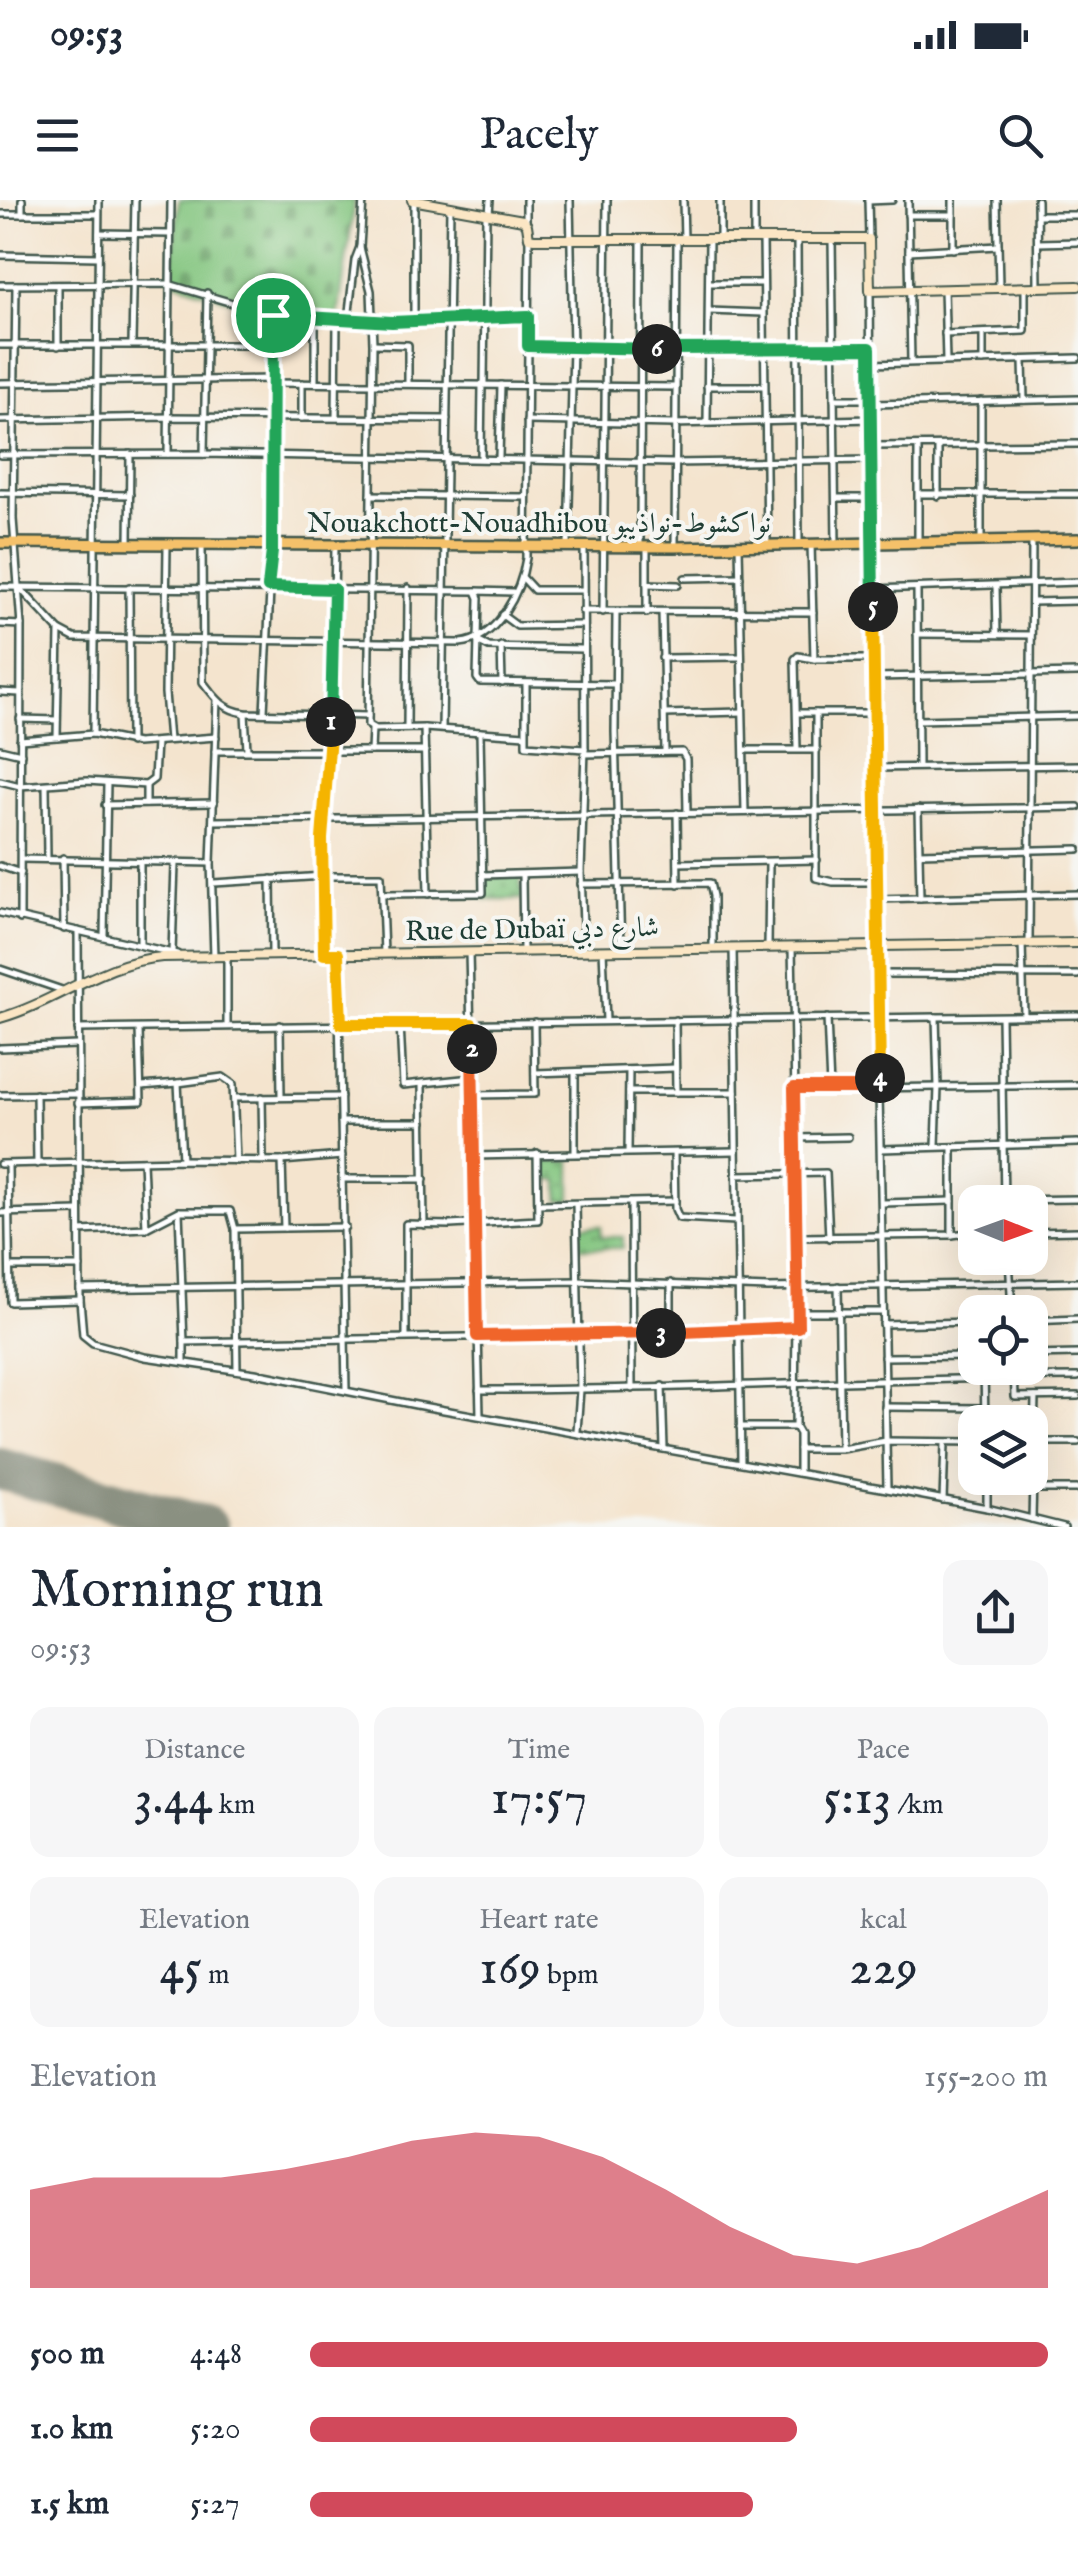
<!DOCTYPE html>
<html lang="en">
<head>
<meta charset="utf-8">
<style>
  :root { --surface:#fff; --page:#f6f6f7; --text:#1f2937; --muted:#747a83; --accent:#d1495b }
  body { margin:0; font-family:"IM FELL English",Amiri,serif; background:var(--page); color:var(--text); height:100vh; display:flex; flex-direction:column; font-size:38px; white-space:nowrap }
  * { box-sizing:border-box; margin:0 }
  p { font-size:32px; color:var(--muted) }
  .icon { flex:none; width:55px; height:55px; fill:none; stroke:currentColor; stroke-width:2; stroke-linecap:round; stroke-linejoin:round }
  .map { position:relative; height:1327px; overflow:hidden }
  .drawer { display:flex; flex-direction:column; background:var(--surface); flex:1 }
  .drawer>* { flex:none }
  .needle { width:65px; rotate:91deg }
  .fabs { position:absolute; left:958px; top:985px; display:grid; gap:20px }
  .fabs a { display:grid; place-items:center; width:90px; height:90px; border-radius:20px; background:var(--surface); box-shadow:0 10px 40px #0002; font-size:50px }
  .pin { position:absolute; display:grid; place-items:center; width:85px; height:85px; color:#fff; margin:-42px; border:5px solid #fff; border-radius:50%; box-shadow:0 2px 10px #0007 }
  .km { position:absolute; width:50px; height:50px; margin:-25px; border-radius:50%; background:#222; color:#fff; font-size:28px; line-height:50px; text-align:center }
  .round { display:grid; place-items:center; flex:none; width:105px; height:105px; border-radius:20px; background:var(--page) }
  .overview { display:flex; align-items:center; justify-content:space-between; height:170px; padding:0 30px }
  h1 { font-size:55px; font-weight:600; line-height:75px }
  .figures { display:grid; grid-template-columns:repeat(3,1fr); gap:15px; height:170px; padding:10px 30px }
  .figures div { display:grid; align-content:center; border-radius:20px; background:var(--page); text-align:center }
  .figures b { font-size:50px; font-weight:600 }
  .figures small { font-size:28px; font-weight:400 }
  .figures p { font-size:28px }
  .chart { height:280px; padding:20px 30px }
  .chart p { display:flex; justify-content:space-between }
  .chart svg { width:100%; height:180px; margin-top:10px; fill:var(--accent); opacity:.7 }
  ul { padding:0 30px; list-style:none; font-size:32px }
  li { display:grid; grid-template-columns:160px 120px 1fr; align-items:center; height:75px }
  li i { height:25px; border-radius:12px; background:var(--accent) }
  .status { display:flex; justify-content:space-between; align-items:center; height:70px; padding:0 50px; background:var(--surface); direction:ltr }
  .status svg { height:28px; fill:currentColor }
  header { display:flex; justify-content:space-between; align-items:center; height:130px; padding:0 30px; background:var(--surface); font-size:45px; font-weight:600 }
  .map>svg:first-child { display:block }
</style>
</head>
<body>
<div class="status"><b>09:53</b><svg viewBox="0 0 49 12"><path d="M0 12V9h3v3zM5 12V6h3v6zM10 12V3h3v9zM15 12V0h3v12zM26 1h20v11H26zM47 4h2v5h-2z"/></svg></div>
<header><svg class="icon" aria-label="menu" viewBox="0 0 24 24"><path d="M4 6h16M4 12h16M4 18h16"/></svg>Pacely<svg class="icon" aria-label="search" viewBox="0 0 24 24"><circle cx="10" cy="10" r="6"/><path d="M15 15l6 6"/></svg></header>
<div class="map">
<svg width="1078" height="1327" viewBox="0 0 1078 1327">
  <defs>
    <pattern id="grass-dots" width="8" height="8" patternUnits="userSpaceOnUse" patternTransform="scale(2.5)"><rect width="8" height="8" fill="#82c57e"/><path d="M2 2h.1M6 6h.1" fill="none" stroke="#6aa168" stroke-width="1.8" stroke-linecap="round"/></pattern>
    <pattern id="cemetery-stones" width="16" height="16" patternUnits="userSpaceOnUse" patternTransform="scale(2.5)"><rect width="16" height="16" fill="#82c57e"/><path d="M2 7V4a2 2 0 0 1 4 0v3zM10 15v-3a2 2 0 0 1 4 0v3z" fill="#6aa168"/></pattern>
  </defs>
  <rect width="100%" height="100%" fill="#f6f6f2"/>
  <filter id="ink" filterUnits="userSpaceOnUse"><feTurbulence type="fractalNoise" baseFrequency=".01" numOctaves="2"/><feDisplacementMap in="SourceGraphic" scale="20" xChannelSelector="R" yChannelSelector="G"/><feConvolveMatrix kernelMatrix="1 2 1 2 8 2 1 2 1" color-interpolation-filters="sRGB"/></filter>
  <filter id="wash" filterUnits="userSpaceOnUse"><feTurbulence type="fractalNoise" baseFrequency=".0048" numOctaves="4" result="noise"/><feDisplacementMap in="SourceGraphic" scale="40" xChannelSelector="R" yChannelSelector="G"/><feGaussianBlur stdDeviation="2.25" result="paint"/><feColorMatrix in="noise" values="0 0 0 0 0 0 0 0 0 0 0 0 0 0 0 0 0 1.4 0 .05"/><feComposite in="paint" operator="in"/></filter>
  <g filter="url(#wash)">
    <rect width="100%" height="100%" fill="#f4e4ce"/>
    <g fill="url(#grass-dots)" stroke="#508159" stroke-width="2.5">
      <path d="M520,675L522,699H484V677Z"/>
      <path d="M544,961H571V1000H559V980L544,979Z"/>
      <path d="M579,1026H601V1037H623V1048H579Z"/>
    </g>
    <path fill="url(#cemetery-stones)" stroke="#508159" stroke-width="2.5" d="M179,0H355L338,116L268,113L170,80Z"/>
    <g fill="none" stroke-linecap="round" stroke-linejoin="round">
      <path stroke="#8a9081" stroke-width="42" d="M0,1269L207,1327"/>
    </g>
  </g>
  <g filter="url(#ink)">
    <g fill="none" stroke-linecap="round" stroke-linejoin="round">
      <defs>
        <g id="street">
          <path d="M683,0L684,39"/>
          <path d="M720,0V39"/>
          <path d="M754,0V39"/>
          <path d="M868,0L869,39"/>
          <path d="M908,0L911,162"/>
          <path d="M997,0L999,86"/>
          <path d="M1037,0L1038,87"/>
          <path d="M868,1L892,0"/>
          <path d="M0,14H97"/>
          <path d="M22,14V0"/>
          <path d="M489,14L490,0"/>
          <path d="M908,15H953"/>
          <path d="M1038,15H1078"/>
          <path d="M526,22V0"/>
          <path d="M99,33L170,34"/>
          <path d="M763,39L767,346"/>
          <path d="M797,39L799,344"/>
          <path d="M832,39L836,344"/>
          <path d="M1038,43L1078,42"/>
          <path d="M360,47L371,91L373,144L368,525L375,529L424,528L525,535"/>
          <path d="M953,49V0"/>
          <path d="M909,51L998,46"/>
          <path d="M0,55L98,57"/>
          <path d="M709,83H763"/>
          <path d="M0,85L168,84L273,115L272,351L264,512"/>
          <path d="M16,85L13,319L21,425L20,719"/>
          <path d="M944,89L946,161"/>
          <path d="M870,91L876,746L887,1288"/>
          <path d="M709,111L763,113"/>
          <path d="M273,115L392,122L528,116"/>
          <path d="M348,120L355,60L360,47L363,0"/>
          <path d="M414,120V0"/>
          <path d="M945,134L1025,131V87"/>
          <path d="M132,143L135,0"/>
          <path d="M374,144L408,145V183"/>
          <path d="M0,145H271"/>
          <path d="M58,146V85"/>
          <path d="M528,146L870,149"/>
          <path d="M983,161V133"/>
          <path d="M1023,161L1024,200"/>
          <path d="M871,164L1078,158"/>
          <path d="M0,183L271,179"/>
          <path d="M271,183L674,187"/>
          <path d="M302,183V218"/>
          <path d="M315,183V118"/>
          <path d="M484,184L486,14"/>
          <path d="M707,186H764"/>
          <path d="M834,199H871"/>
          <path d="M981,201V341"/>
          <path d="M872,204L1078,199"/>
          <path d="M336,217L337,120"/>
          <path d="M0,220L169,217L447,219"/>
          <path d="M527,221L673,224L872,219"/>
          <path d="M707,221L709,39"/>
          <path d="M873,246L1078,244"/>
          <path d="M918,246V342"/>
          <path d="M938,246V296"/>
          <path d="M168,254L171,0"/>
          <path d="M204,254L207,93"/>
          <path d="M0,255L204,254L673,263L873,260"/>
          <path d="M481,256L482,184"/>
          <path d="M499,257L501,185"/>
          <path d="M0,293L130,295"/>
          <path d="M920,294H1078"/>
          <path d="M371,295L525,297"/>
          <path d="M836,298H873"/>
          <path d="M129,343L130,254"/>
          <path d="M202,343L203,482C216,499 224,510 245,513L368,516"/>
          <path d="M811,344L814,459"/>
          <path d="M568,345L573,147L570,0"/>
          <path d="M167,346L165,493L169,540"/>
          <path d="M584,346L585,549L581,672L584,751"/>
          <path d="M640,346L641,40"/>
          <path d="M739,346L745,612"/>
          <path d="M675,347L677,40"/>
          <path d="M522,377L534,390H582"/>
          <path d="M685,378L740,377"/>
          <path d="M647,384L678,385"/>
          <path d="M0,387L476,391L479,398L477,478L480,482L615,484"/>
          <path d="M129,387L130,543"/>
          <path d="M996,387L997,434"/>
          <path d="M20,388L59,430L74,438L460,443C497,440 521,392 526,358L529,38"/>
          <path d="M873,389L1078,382"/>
          <path d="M917,389L918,566"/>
          <path d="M476,391L513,392"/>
          <path d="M1032,402L1078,401"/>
          <path d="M582,411L813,412"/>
          <path d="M603,412L607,0"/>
          <path d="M616,412L615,532L621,749"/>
          <path d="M662,412L665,552"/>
          <path d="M647,413V346"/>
          <path d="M502,415L517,426L582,425"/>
          <path d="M0,424L21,425"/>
          <path d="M917,434L1031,435"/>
          <path d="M477,441L489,447L582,449"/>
          <path d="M501,446L502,483"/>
          <path d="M662,458L741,457"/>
          <path d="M874,477L1078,473"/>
          <path d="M526,484V545L585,549"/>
          <path d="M0,492L20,493"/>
          <path d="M245,513L247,550"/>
          <path d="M797,513H874"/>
          <path d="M816,513V678L833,682H875"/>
          <path d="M665,514L742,512"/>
          <path d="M20,519L57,520"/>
          <path d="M918,520L1078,516"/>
          <path d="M407,528L408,388"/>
          <path d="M424,528L428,694"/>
          <path d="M442,529L450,7"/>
          <path d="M93,534L99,0"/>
          <path d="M57,537L59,430"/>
          <path d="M20,540L93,534L137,543L216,537"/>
          <path d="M0,549L21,554"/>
          <path d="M797,549L795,459L798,456L814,459H874"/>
          <path d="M745,550H817"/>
          <path d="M215,551H425"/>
          <path d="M371,551L372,529"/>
          <path d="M585,554L682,552L686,559L687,612"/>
          <path d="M875,568L1078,565"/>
          <path d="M0,581L20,586L87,581L146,585L154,579L156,542"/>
          <path d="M46,585L47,657"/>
          <path d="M146,585V604"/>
          <path d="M105,605L214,603"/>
          <path d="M918,609L920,698"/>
          <path d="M677,613L678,684"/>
          <path d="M214,621L1078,607"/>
          <path d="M919,653L1078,649"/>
          <path d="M63,658L64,729"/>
          <path d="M21,659L211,663"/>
          <path d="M678,663L817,660"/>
          <path d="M0,666L21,673"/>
          <path d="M484,675L581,672"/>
          <path d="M522,675L523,751"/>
          <path d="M271,679L272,754"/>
          <path d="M214,683L324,676H381L384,753"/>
          <path d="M581,684L710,683L713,696V748"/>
          <path d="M384,694L483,693L480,532"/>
          <path d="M876,699L1078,694"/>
          <path d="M0,713L177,754"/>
          <path d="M78,731L80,1100L83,1135L93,1143L145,1157L255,1173L416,1205L887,1289L987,1308L1064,1327"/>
          <path d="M104,735L107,583"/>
          <path d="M1022,743L1024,815"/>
          <path d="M1029,743L1032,339"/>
          <path d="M140,744V663"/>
          <path d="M792,747L797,996L795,1227"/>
          <path d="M733,748L741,1261"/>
          <path d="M768,748L769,663"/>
          <path d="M603,750L606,821"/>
          <path d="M172,752L175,665"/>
          <path d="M469,752L480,1215"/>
          <path d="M338,753L346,1190"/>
          <path d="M324,754L322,639L331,551L335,347"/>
          <path d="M214,756L211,663L217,500"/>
          <path d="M227,756V826"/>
          <path d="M0,769L62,790"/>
          <path d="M878,774L1078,775"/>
          <path d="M936,817L938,887L936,946"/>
          <path d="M1001,817L1004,1002"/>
          <path d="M827,818L830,888"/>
          <path d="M675,820L676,892"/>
          <path d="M400,823L403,885L472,878"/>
          <path d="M280,825L281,896"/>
          <path d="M78,829L1078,815"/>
          <path d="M0,848L77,845"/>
          <path d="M535,873L675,868"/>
          <path d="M422,885L424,1025"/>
          <path d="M142,886L178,883"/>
          <path d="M794,889L1078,885"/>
          <path d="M629,892H735"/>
          <path d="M36,894L37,964"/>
          <path d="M0,895L77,894"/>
          <path d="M473,895L535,894L534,822"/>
          <path d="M262,897L263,959"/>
          <path d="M234,898L341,897"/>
          <path d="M78,903L141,901L139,829"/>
          <path d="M341,922H423"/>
          <path d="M796,938L848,937"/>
          <path d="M952,947V1035"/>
          <path d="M881,949L1078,943"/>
          <path d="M628,952L629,870"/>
          <path d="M575,953V873"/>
          <path d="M674,953L675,1009L679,1018L736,1021"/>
          <path d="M474,956L735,951"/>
          <path d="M182,960L178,883L223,877L233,884L236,961"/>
          <path d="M143,961L146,1028"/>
          <path d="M282,961L284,1028"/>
          <path d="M0,964L182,960L282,961L342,956"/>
          <path d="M8,965L10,1102L80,1100"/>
          <path d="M736,975L826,973L829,1038"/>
          <path d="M343,979H424"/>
          <path d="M1004,1000L1078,999"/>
          <path d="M631,1003L632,1189"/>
          <path d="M883,1003L952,1001"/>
          <path d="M539,1004L675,1001"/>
          <path d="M576,1004L580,1190L577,1231"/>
          <path d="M179,1011L184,1142"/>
          <path d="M0,1013L79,1011"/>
          <path d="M235,1029L345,1027"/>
          <path d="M80,1031L146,1028L179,1011H230L235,1029L237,1170"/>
          <path d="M1030,1032L1078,1031"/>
          <path d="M798,1037L952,1035L975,1032"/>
          <path d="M1009,1058L1012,1112"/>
          <path d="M10,1067H80"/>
          <path d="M671,1083V1132"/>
          <path d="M838,1086L841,1248"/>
          <path d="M80,1089L578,1081L768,1088L1078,1082"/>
          <path d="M797,1112H883"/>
          <path d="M1030,1121L1078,1119"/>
          <path d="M883,1124L975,1122"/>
          <path d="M406,1137V1024L450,1025L538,1020L537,953"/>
          <path d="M1030,1155L1078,1154"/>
          <path d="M884,1157L975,1156"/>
          <path d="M184,1161V1142L632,1134L798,1127"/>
          <path d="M984,1168L985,1222"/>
          <path d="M1014,1168L1015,1197L1078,1196"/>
          <path d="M662,1186L664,1248"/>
          <path d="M479,1190C679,1191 878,1178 1078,1177"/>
          <path d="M885,1207L985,1208"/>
          <path d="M740,1227H795L799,1234V1273"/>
          <path d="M1030,1242H1078"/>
          <path d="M799,1249H841L886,1241L975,1242"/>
          <path d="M987,1278V1308"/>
          <path d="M1034,1289H1078"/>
          <path d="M943,1300L945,1244"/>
          <path d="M1032,1319L1035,1197"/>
        </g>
        <g id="secondary">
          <path d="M412,0L523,20L527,25L529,38L534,39H869L870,91L1078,86"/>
          <path d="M0,818C56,802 103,762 162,757L1078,743"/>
        </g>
        <path id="highway" d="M0,343L675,347L1078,339"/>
      </defs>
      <use href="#street" stroke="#3f564b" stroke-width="10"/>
      <use href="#secondary" stroke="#3f564b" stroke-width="12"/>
      <use href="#highway" stroke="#3f564b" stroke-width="14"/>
      <use href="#street" stroke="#fff" stroke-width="5"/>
      <use href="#secondary" stroke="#fbe6c4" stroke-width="8"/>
      <use href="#highway" stroke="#f5c16b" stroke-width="9"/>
    </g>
  </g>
  <g fill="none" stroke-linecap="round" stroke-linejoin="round" filter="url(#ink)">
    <defs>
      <path id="split-1" d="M273,115L272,351L268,387L334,389L331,522"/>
      <path id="split-2" d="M331,522L322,639L324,754H338L341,824H472V849"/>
      <path id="split-3" d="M472,849L477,1136L661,1133"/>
      <path id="split-4" d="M661,1133L798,1127L794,888H880V878"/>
      <path id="split-5" d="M873,407L880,878"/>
      <path id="split-6" d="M657,149L870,148L873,407"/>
      <path id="split-7" d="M273,115L392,122L528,116V146L657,149"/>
    </defs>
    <use href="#split-1" stroke="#fff" stroke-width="20"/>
    <use href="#split-2" stroke="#fff" stroke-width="20"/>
    <use href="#split-3" stroke="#fff" stroke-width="20"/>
    <use href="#split-4" stroke="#fff" stroke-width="20"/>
    <use href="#split-5" stroke="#fff" stroke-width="20"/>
    <use href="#split-6" stroke="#fff" stroke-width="20"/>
    <use href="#split-7" stroke="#fff" stroke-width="20"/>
    <use href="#split-1" stroke="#22a559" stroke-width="12"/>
    <use href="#split-2" stroke="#f5b400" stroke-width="12"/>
    <use href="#split-3" stroke="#f0652b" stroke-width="12"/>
    <use href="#split-4" stroke="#f0652b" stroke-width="12"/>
    <use href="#split-5" stroke="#f5b400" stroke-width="12"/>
    <use href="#split-6" stroke="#22a559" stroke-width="12"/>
    <use href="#split-7" stroke="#22a559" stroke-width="12"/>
  </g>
  <g text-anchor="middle" stroke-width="8" stroke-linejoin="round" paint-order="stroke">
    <g font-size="28" fill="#1f3d34" stroke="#f6f6f2">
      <text x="539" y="332">Nouakchott-Nouadhibou نواكشوط-نواذيبو</text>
      <text transform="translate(532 728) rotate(-1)" y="10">Rue de Dubaï شارع دبي</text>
    </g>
  </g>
</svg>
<div class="fabs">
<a><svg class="needle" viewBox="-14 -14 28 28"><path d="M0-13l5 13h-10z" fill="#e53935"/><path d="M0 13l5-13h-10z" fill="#747a83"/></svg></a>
<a><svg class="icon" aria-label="locate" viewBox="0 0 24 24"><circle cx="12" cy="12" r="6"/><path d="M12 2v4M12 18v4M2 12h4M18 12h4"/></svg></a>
<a><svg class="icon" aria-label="layers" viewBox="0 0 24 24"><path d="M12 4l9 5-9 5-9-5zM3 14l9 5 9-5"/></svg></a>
</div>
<div class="pin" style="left:273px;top:115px;background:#1e9e55"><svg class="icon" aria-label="arrive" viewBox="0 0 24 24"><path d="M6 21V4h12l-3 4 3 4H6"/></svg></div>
<b class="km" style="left:331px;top:522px">1</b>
<b class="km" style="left:472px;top:849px">2</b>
<b class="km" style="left:661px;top:1133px">3</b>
<b class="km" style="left:880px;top:878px">4</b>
<b class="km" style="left:873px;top:407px">5</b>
<b class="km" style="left:657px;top:149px">6</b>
</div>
<section class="drawer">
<div class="overview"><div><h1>Morning run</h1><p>09:53</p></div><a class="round"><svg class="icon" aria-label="share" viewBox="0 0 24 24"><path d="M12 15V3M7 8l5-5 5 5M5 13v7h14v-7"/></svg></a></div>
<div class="figures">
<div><p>Distance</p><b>3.44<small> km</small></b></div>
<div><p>Time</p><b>17:57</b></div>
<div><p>Pace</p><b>5:13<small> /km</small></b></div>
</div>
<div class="figures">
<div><p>Elevation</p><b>45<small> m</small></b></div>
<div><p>Heart rate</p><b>169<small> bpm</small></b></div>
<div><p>kcal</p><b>229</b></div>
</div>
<div class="chart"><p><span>Elevation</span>155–200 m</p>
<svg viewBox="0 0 160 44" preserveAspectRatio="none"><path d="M0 44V20L10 17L20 17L30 17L40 15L50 12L60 8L70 6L80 7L90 12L100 20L110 29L120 36L130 38L140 34L150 27L160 20V44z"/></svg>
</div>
<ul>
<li><b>500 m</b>4:48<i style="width:100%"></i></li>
<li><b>1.0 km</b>5:20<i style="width:66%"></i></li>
<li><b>1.5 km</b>5:27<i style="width:60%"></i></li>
</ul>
</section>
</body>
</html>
